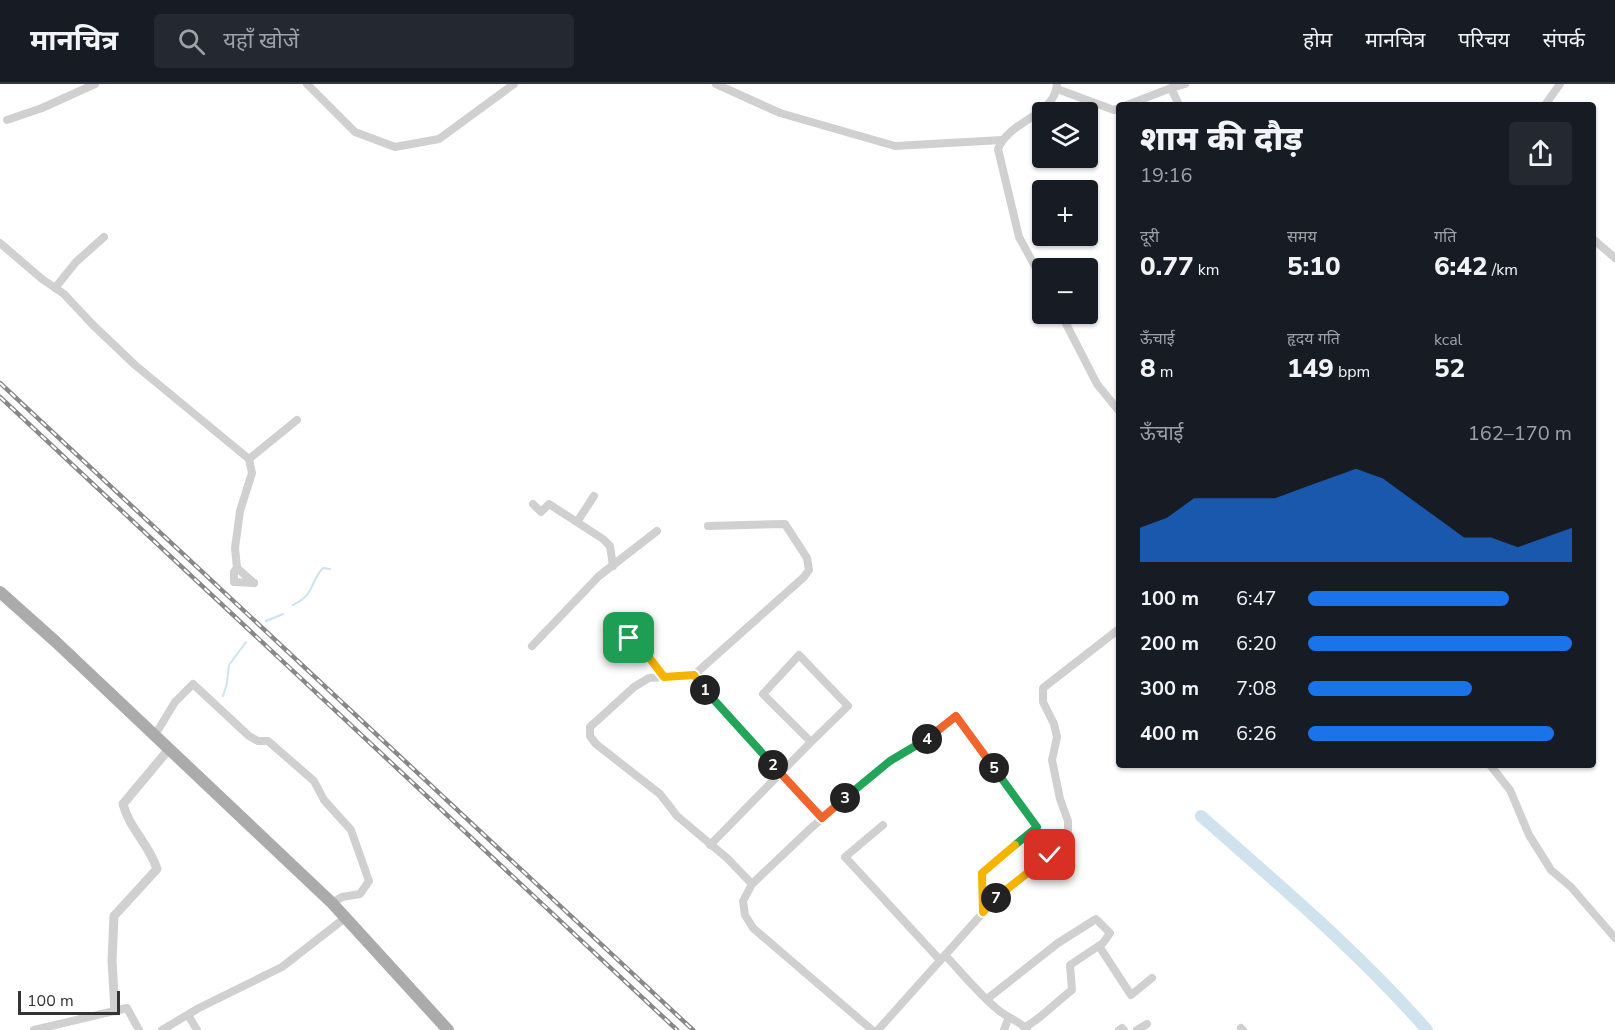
<!DOCTYPE html>
<html lang="hi">
<head>
<meta charset="utf-8">
<style>
  :root { --surface:#171b24; --page:#242831; --text:#f1f3f6; --muted:#9ea1a6; --line:#363941; --accent:#1a73e8 }
  body { margin:0; font-family:"Nunito Sans","Noto Sans Devanagari",sans-serif; background:var(--page); color:var(--text); height:100vh; display:flex; flex-direction:column; font-size:22px; white-space:nowrap }
  * { box-sizing:border-box; margin:0 }
  p { font-size:20px; color:var(--muted) }
  .icon { flex:none; width:33px; height:33px; fill:none; stroke:currentColor; stroke-width:2; stroke-linecap:round; stroke-linejoin:round }
  .map { position:relative; flex:1; overflow:hidden }
  .panel { position:absolute; left:1116px; top:18px; width:480px; height:666px; display:flex; flex-direction:column; background:var(--surface); border-radius:6px; box-shadow:0 2px 4px #0004 }
  .panel>* { flex:none }
  .controls { position:absolute; left:1032px; top:18px; display:grid; gap:12px }
  .controls a { display:grid; place-items:center; width:66px; height:66px; border-radius:6px; background:var(--surface); box-shadow:0 2px 4px #0004; font-size:30px }
  .scale { position:absolute; left:18px; bottom:15px; width:102px; box-sizing:border-box; padding-left:6px; border:3px solid #333; border-top:0; font-size:16px; line-height:21px; white-space:nowrap; color:#333; -webkit-text-stroke:4px #fff; paint-order:stroke }
  .pin { position:absolute; display:grid; place-items:center; width:51px; height:51px; color:#fff; margin:-26px; border-radius:12px; box-shadow:0 3px 9px #0006 }
  .km { position:absolute; width:30px; height:30px; margin:-15px; border-radius:50%; background:#222; color:#fff; font-size:16px; line-height:30px; text-align:center }
  .round { display:grid; place-items:center; flex:none; width:63px; height:63px; border-radius:6px; background:var(--page) }
  .overview { display:flex; align-items:center; justify-content:space-between; height:102px; padding:0 24px }
  h1 { font-size:33px; font-weight:800; line-height:45px }
  .metrics { display:grid; grid-template-columns:repeat(3,1fr); gap:9px; height:102px; padding:6px 24px }
  .metrics div { display:grid; align-content:center }
  .metrics b { font-size:26px; font-weight:800 }
  .metrics small { font-size:16px; font-weight:400 }
  .metrics p { font-size:16px }
  .chart { height:168px; padding:12px 24px }
  .chart p { display:flex; justify-content:space-between }
  .chart svg { width:100%; height:108px; margin-top:6px; fill:var(--accent); opacity:.7 }
  ul { padding:0 24px; list-style:none; font-size:20px }
  li { display:grid; grid-template-columns:96px 72px 1fr; align-items:center; height:45px }
  li i { height:15px; border-radius:8px; background:var(--accent) }
  header { display:flex; align-items:center; gap:36px; box-sizing:border-box; height:84px; padding:0 30px; background:var(--surface); border-bottom:2px solid var(--line) }
  header strong { font-size:28px }
  nav { display:flex; gap:33px; margin-inline-start:auto; font-size:21px }
  .search { width:420px; height:54px; background:var(--page); display:flex; align-items:center; gap:15px; box-sizing:border-box; padding:0 21px; border-radius:6px; color:var(--muted); font-size:22px }
  .map>svg:first-child { display:block }
</style>
</head>
<body>
<header>
<strong>मानचित्र</strong>
<div class="search"><svg class="icon" aria-label="search" viewBox="0 0 24 24"><circle cx="10" cy="10" r="6"/><path d="M15 15l6 6"/></svg>यहाँ खोजें</div>
<nav><a>होम</a><a>मानचित्र</a><a>परिचय</a><a>संपर्क</a></nav>
</header>
<div class="map">
<svg width="1615" height="946" viewBox="0 0 1615 946">
  <rect width="100%" height="100%" fill="#fff"/>
  <g fill="none" stroke-linecap="round" stroke-linejoin="round">
    <g stroke="#cfe2ee" stroke-width="2">
      <path d="M293,521C317,509 308,500 323,484L330,485"/>
      <path d="M266,537L283,530"/>
      <path d="M223,612L227,599L229,581L246,558"/>
    </g>
    <path stroke="#cfe2ee" stroke-width="12" d="M1201,732C1279,801 1359,868 1427,946"/>
    <g stroke="#d0d0d0" stroke-width="8">
      <path d="M307,0L355,48L395,63L439,55L514,0"/>
      <path d="M716,0L780,29L895,62L1002,56"/>
      <path d="M1171,4L1179,21"/>
      <path d="M1057,5L1114,26L1119,24"/>
      <path d="M1127,21L1171,4L1185,0"/>
      <path d="M1545,21L1560,0"/>
      <path d="M7,36L42,24L95,0"/>
      <path d="M1593,155L1615,174"/>
      <path d="M0,159L42,195L64,210L93,241L135,281L249,375L297,336"/>
      <path d="M1042,195L1019,153L998,65C1009,36 1055,32 1057,0"/>
      <path d="M55,204L76,178L104,153"/>
      <path d="M1061,230L1097,300L1119,327"/>
      <path d="M249,375L252,389L240,427L235,464L237,484L234,488V498L254,499"/>
      <path d="M533,420L541,428L549,420L603,455L610,462L613,482"/>
      <path d="M577,438L594,412"/>
      <path d="M708,442L785,440L807,474L809,486L804,493L694,591L649,594L634,603L590,643V652L596,660L660,710L677,732L727,774L752,800"/>
      <path d="M237,484L254,499"/>
      <path d="M629,554L645,568L664,593"/>
      <path d="M532,562L599,492L657,447"/>
      <path d="M694,591L711,615L822,734"/>
      <path d="M155,651L175,618L193,600L249,652L258,657H268L314,697L324,716L351,746L369,797L360,810L342,813L332,819"/>
      <path d="M1490,681L1510,706L1529,751L1551,786L1571,803L1615,854"/>
      <path d="M883,741L845,773L940,876"/>
      <path d="M710,761L811,658L848,622L799,571L763,610L811,658"/>
      <path d="M1099,862L1131,911L1152,894"/>
      <path d="M945,871C962,889 978,909 997,925C1007,934 1019,936 1027,946"/>
      <path d="M987,915L1058,859L1096,835L1110,849L1103,859L1070,881L1072,906C1056,918 1044,932 1027,942"/>
      <path d="M188,931L197,946"/>
      <path d="M1241,944L1243,946"/>
      <path d="M34,946L127,924L139,946"/>
      <path d="M162,946L199,924L282,883L345,834"/>
      <path d="M872,946L753,844L745,831L743,817L752,800L811,744L890,677L934,651L956,632L1037,743L982,789L983,828"/>
      <path d="M878,946L997,813L1050,771L1068,750V737L1060,715L1052,676L1057,653L1054,640L1043,618V604L1119,545"/>
      <path d="M1004,946L1008,935"/>
      <path d="M1119,946L1122,944L1124,946"/>
      <path d="M1137,946L1147,940"/>
    </g>
    <path stroke="#d0d0d0" stroke-width="9" d="M115,927L112,877L114,832L157,785C149,760 129,744 123,720L169,665"/>
    <path stroke="#ababab" stroke-width="12" d="M0,508L56,558L332,819L448,946"/>
    <defs>
      <g id="rail">
        <path d="M0,299L693,946"/>
        <path d="M0,313L677,946"/>
      </g>
    </defs>
    <use href="#rail" stroke="#888" stroke-width="4.5"/>
    <use href="#rail" stroke="#fff" stroke-width="2" stroke-dasharray="7" stroke-linecap="butt"/>
  </g>
  <g fill="none" stroke-linecap="round" stroke-linejoin="round">
    <defs>
      <path id="split-1" d="M629,554L645,568L664,593L694,591L705,606"/>
      <path id="split-2" d="M705,606L773,681"/>
      <path id="split-3" d="M773,681L822,734L845,714"/>
      <path id="split-4" d="M845,714L890,677L927,655"/>
      <path id="split-5" d="M927,655L956,632L994,684"/>
      <path id="split-6" d="M994,684L1037,743L1015,761"/>
      <path id="split-7" d="M996,814L983,828L982,789L1015,761"/>
      <path id="split-8" d="M996,814L1050,771"/>
    </defs>
    <use href="#split-1" stroke="#fff" stroke-width="12"/>
    <use href="#split-2" stroke="#fff" stroke-width="12"/>
    <use href="#split-3" stroke="#fff" stroke-width="12"/>
    <use href="#split-4" stroke="#fff" stroke-width="12"/>
    <use href="#split-5" stroke="#fff" stroke-width="12"/>
    <use href="#split-6" stroke="#fff" stroke-width="12"/>
    <use href="#split-7" stroke="#fff" stroke-width="12"/>
    <use href="#split-8" stroke="#fff" stroke-width="12"/>
    <use href="#split-1" stroke="#f5b400" stroke-width="8"/>
    <use href="#split-2" stroke="#22a559" stroke-width="8"/>
    <use href="#split-3" stroke="#f0652b" stroke-width="8"/>
    <use href="#split-4" stroke="#22a559" stroke-width="8"/>
    <use href="#split-5" stroke="#f0652b" stroke-width="8"/>
    <use href="#split-6" stroke="#22a559" stroke-width="8"/>
    <use href="#split-7" stroke="#f5b400" stroke-width="8"/>
    <use href="#split-8" stroke="#f5b400" stroke-width="8"/>
  </g>
</svg>
<div class="controls">
<a><svg class="icon" aria-label="layers" viewBox="0 0 24 24"><path d="M12 4l9 5-9 5-9-5zM3 14l9 5 9-5"/></svg></a>
<a>+</a>
<a>−</a>
</div>
<div class="scale">100 m</div>
<div class="pin" style="left:629px;top:554px;background:#1e9e55"><svg class="icon" aria-label="arrive" viewBox="0 0 24 24"><path d="M6 21V4h12l-3 4 3 4H6"/></svg></div>
<div class="pin" style="left:1050px;top:771px;background:#d93025"><svg class="icon" aria-label="check" viewBox="0 0 24 24"><path d="M5 12l5 5 9-10"/></svg></div>
<b class="km" style="left:705px;top:606px">1</b>
<b class="km" style="left:773px;top:681px">2</b>
<b class="km" style="left:845px;top:714px">3</b>
<b class="km" style="left:927px;top:655px">4</b>
<b class="km" style="left:994px;top:684px">5</b>
<b class="km" style="left:996px;top:814px">7</b>
<section class="panel">
<div class="overview"><div><h1>शाम की दौड़</h1><p>19:16</p></div><a class="round"><svg class="icon" aria-label="share" viewBox="0 0 24 24"><path d="M12 15V3M7 8l5-5 5 5M5 13v7h14v-7"/></svg></a></div>
<div class="metrics">
<div><p>दूरी</p><b>0.77<small> km</small></b></div>
<div><p>समय</p><b>5:10</b></div>
<div><p>गति</p><b>6:42<small> /km</small></b></div>
</div>
<div class="metrics">
<div><p>ऊँचाई</p><b>8<small> m</small></b></div>
<div><p>हृदय गति</p><b>149<small> bpm</small></b></div>
<div><p>kcal</p><b>52</b></div>
</div>
<div class="chart"><p><span>ऊँचाई</span>162–170 m</p>
<svg viewBox="0 0 160 44" preserveAspectRatio="none"><path d="M0 44V30L10 26L20 18L30 18L40 18L50 18L60 14L70 10L80 6L90 10L100 18L110 26L120 34L130 34L140 38L150 34L160 30V44z"/></svg>
</div>
<ul>
<li><b>100 m</b>6:47<i style="width:76%"></i></li>
<li><b>200 m</b>6:20<i style="width:100%"></i></li>
<li><b>300 m</b>7:08<i style="width:62%"></i></li>
<li><b>400 m</b>6:26<i style="width:93%"></i></li>
</ul>
</section>
</div>
</body>
</html>
